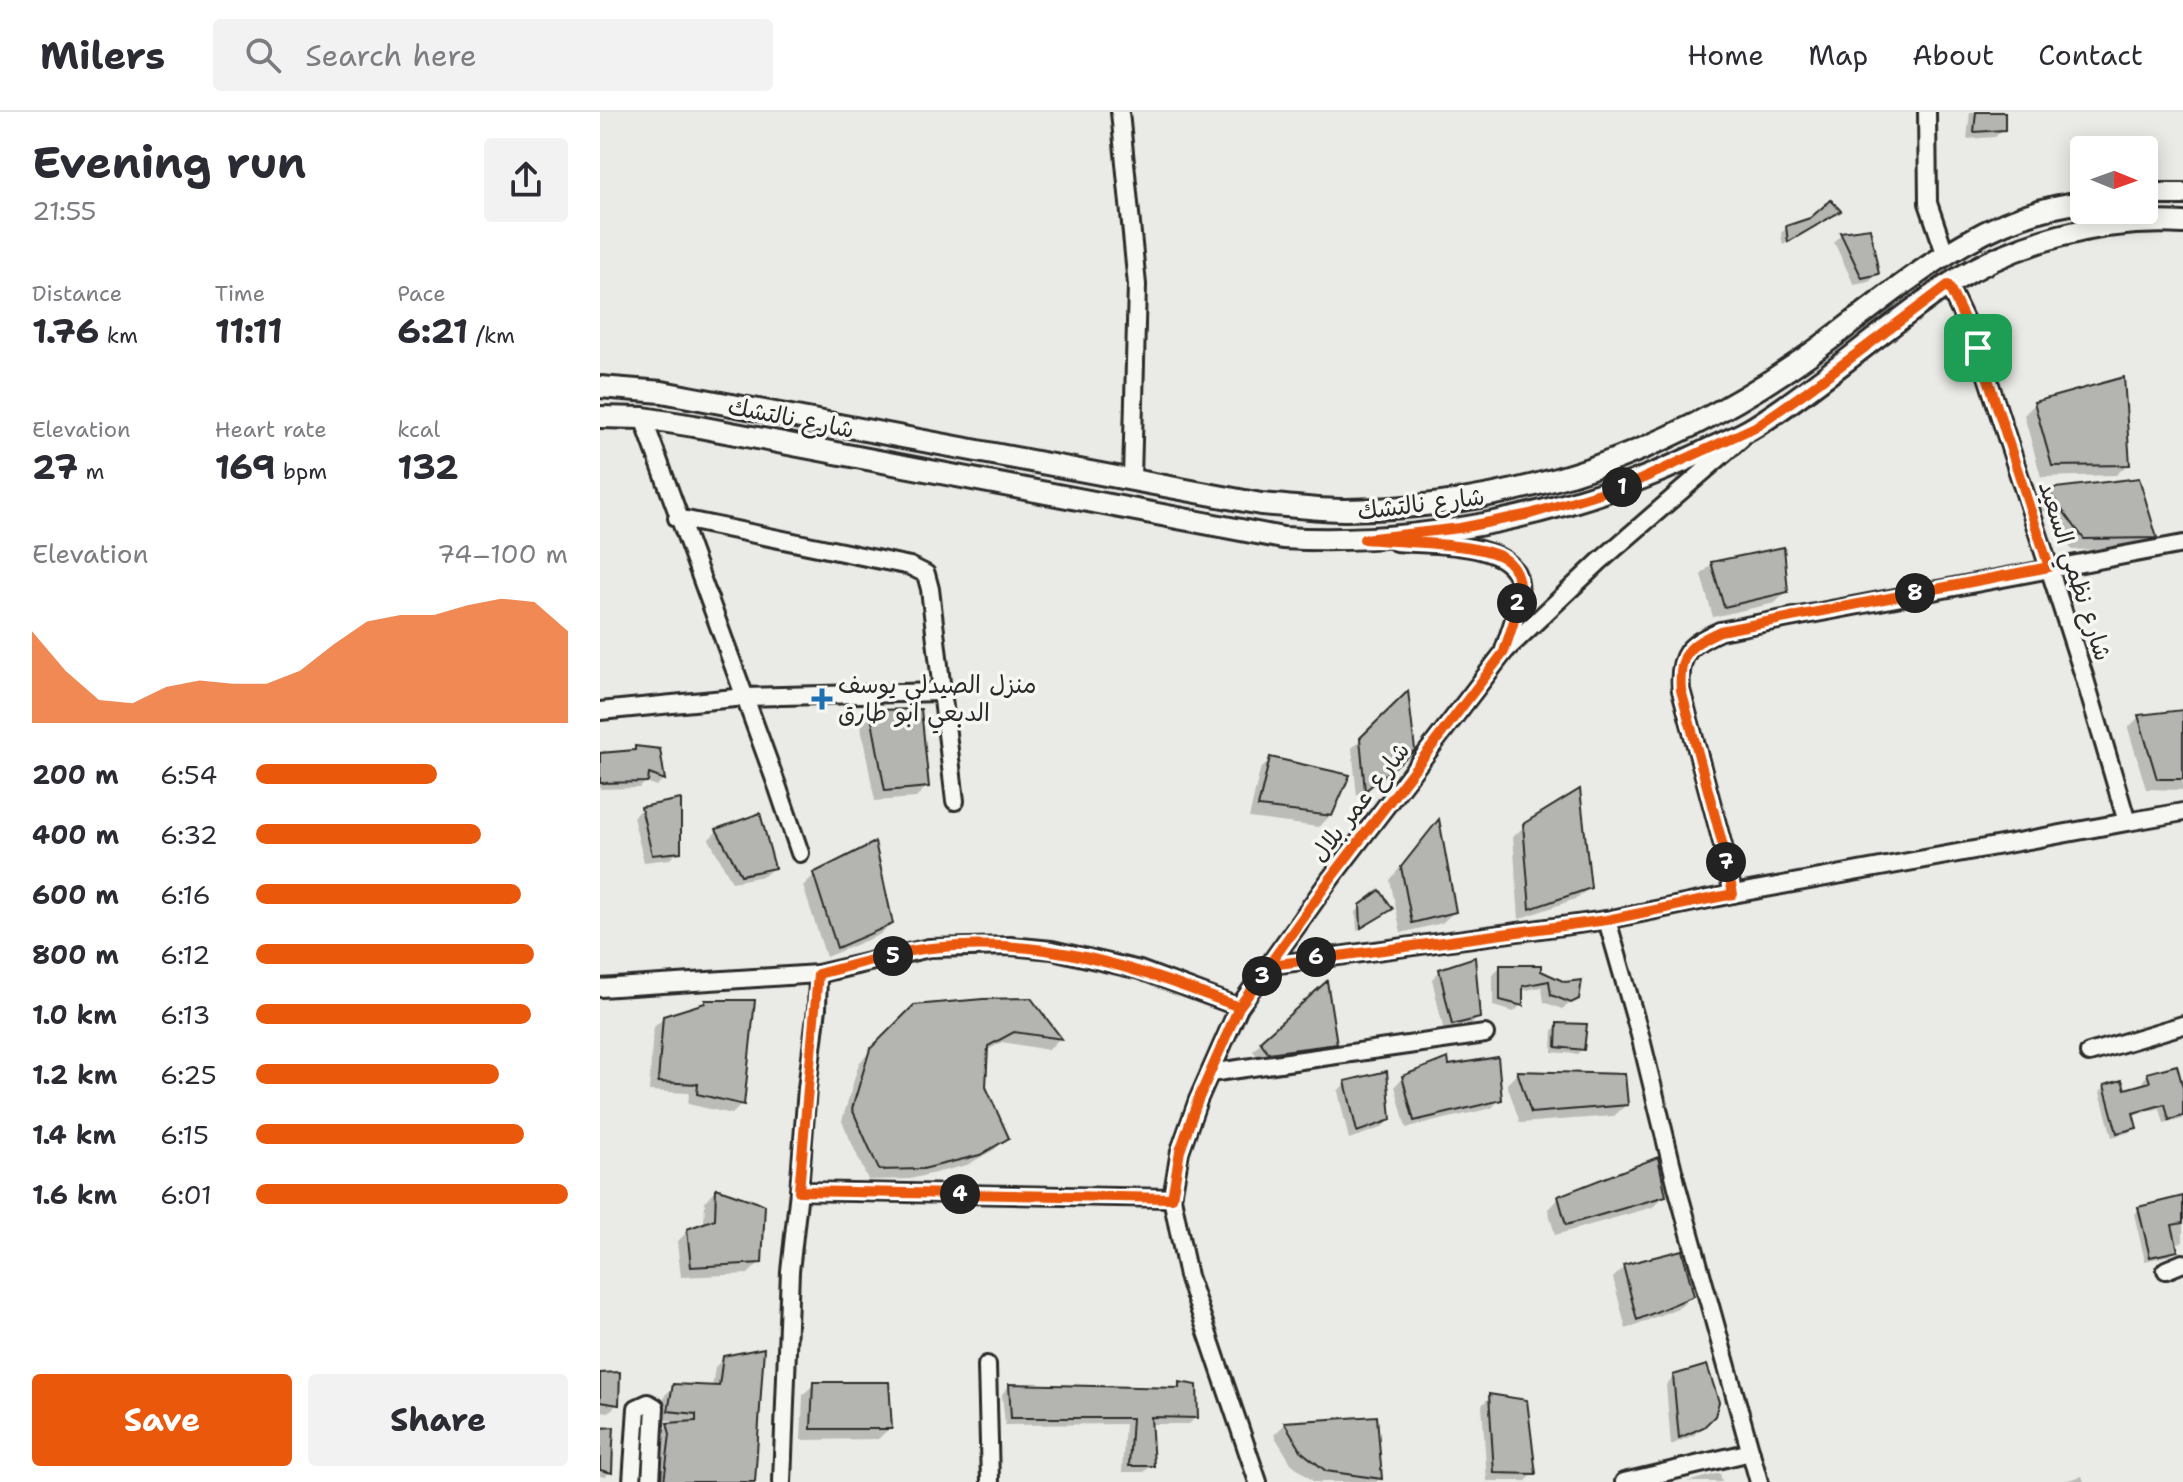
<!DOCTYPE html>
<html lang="en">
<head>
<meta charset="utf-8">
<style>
  :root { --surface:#fff; --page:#f2f2f3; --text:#2b2b33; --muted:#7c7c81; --line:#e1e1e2; --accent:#ea580c }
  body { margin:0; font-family:"Shantell Sans","Playpen Sans Arabic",sans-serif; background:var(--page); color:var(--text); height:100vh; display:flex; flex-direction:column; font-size:30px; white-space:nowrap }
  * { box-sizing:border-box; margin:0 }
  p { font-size:26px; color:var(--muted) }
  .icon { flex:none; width:44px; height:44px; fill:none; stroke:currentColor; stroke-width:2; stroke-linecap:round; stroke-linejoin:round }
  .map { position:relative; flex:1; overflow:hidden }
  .side { display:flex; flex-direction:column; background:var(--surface); width:600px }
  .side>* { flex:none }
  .needle { width:52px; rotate:91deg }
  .fabs { position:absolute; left:1470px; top:24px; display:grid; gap:16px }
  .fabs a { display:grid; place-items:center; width:88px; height:88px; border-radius:8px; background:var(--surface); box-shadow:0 4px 20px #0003; font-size:40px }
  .pin { position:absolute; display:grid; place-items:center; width:68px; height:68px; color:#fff; margin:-34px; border-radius:16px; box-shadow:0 4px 12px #0006 }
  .km { position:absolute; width:40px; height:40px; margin:-20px; border-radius:50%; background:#222; color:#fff; font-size:22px; line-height:40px; text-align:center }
  .round { display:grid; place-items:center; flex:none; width:84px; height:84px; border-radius:8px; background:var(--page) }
  .overview { display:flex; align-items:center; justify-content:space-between; height:136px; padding:0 32px }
  h1 { font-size:44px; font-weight:700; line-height:60px }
  .metrics { display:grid; grid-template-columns:repeat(3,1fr); gap:12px; height:136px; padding:8px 32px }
  .metrics div { display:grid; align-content:center }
  .metrics b { font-size:34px; font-weight:700 }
  .metrics small { font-size:22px; font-weight:400 }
  .metrics p { font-size:22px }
  .chart { height:224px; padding:16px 32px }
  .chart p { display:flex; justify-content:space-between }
  .chart svg { width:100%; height:144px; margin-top:8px; fill:var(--accent); opacity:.7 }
  .button { display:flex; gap:16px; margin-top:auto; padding:16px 32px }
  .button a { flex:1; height:92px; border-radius:8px; background:var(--accent); color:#fff; font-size:32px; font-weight:700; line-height:92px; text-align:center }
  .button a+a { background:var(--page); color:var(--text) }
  ul { padding:0 32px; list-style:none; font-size:26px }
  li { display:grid; grid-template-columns:128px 96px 1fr; align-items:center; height:60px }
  li i { height:20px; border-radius:10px; background:var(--accent) }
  header { display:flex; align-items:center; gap:48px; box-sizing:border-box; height:112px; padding:0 40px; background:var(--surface); border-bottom:2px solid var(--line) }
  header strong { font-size:38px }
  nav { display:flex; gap:44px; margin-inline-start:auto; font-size:28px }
  .search { width:560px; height:72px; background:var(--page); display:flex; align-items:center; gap:20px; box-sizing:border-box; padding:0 28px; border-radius:8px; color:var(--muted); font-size:30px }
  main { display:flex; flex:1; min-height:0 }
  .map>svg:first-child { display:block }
</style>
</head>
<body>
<header>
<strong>Milers</strong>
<div class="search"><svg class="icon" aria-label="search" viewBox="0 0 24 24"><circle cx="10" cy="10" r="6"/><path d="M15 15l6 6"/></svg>Search here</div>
<nav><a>Home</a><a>Map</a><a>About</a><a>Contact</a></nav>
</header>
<main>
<section class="side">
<div class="overview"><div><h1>Evening run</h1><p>21:55</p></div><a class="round"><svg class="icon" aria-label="share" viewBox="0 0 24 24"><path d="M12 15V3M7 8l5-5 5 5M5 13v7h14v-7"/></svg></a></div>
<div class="metrics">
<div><p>Distance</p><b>1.76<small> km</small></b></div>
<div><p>Time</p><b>11:11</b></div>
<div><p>Pace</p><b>6:21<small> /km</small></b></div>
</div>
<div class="metrics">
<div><p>Elevation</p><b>27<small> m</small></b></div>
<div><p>Heart rate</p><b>169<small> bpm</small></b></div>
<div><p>kcal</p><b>132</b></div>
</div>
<div class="chart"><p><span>Elevation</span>74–100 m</p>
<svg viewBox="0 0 160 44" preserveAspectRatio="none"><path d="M0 44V16L10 28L20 37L30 38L40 33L50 31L60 32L70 32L80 28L90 20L100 13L110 11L120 11L130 8L140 6L150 7L160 16V44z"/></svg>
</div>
<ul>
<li><b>200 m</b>6:54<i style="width:58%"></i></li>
<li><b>400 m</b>6:32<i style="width:72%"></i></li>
<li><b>600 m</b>6:16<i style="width:85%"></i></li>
<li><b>800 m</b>6:12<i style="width:89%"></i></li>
<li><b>1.0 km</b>6:13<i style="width:88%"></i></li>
<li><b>1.2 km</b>6:25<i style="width:78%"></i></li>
<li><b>1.4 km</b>6:15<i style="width:86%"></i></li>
<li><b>1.6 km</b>6:01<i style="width:100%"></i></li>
</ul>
<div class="button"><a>Save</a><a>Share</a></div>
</section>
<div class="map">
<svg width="1583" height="1370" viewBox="0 0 1583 1370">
  <rect width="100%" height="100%" fill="#eaeae6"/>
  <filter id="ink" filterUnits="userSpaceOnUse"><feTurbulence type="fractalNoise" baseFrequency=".0125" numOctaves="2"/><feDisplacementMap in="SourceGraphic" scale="16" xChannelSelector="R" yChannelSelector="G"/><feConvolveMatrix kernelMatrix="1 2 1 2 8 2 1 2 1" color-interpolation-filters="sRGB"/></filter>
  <g filter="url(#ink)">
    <g fill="#0003">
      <path d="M1370,0H1403V17L1395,25L1367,27Z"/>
      <path d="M1239,99L1234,104L1183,133L1181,121L1187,116Z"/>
      <path d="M1241,122L1277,162L1269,170L1254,173L1234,130Z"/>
      <path d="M1435,292L1528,352L1516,363L1441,365L1424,303Z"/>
      <path d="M1537,368L1555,425L1544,436L1472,438L1438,390L1448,379Z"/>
      <path d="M1112,452L1186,480L1175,491L1113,505L1101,463Z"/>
      <path d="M807,583L804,646L757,684L752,636Z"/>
      <path d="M271,600L327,674L316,686L275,689L260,611Z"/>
      <path d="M1583,600V678L1546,677L1528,616L1539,605Z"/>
      <path d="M35,636L58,639L63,668L56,674L46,670L39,676L0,677V640L6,638V643L31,640Z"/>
      <path d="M671,647L731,703L719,715L649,706L660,658Z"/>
      <path d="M42,696L79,739L70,747L44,750L33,705Z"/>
      <path d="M158,704L173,756L164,764L132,770L109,727L117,719Z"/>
      <path d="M925,714L989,775L978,786L919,807L913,725Z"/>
      <path d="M828,721L854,800L842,811L801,821L790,768Z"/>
      <path d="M214,763L291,812L279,823L226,845L203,774Z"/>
      <path d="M761,795L790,797L757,819L756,800Z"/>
      <path d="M900,855L939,861L978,886L962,897L944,890L942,875L921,879V893L914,900L893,894V862Z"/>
      <path d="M840,859L878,905L870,914L844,920L832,867Z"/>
      <path d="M430,888L459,927L448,938L402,930L386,939L383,976L406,1026L395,1037L367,1053L310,1067L268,1068L242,1009L259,951L315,895Z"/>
      <path d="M64,906L142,992L132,1002L88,992L89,981L49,979L53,916Z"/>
      <path d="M958,913L982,937L977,942L952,940L953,918Z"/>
      <path d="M661,930L735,931L726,939L661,949L653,939Z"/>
      <path d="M847,955L900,987L892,996L806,1016L795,974L803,965Z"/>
      <path d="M918,961L1026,993L1014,1004L920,1011L907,972Z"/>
      <path d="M1548,963L1583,984V1007L1564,1012L1560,996L1532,1004L1535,1015L1530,1020L1512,1025L1500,980L1505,975L1523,980L1545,974L1543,968Z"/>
      <path d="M746,971L789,1008L781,1016L749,1027L738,979Z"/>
      <path d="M116,1078L160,1150L148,1162L81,1165L77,1130L89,1118L104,1113L105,1089Z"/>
      <path d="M1064,1084L1053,1095L955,1123L948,1097L959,1086Z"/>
      <path d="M1583,1086V1130L1574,1132L1576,1138L1571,1143L1545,1149L1534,1102L1539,1097Z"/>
      <path d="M1024,1155L1092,1184L1080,1195L1026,1217L1013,1166Z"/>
      <path d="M124,1246L153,1370H58L62,1332L59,1322L68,1313L84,1310L60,1307L65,1283L74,1275L112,1276L115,1255Z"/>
      <path d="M0,1263L17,1292L9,1300L0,1299Z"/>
      <path d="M1074,1264L1113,1303L1094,1323L1071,1333L1066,1273Z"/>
      <path d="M214,1272L290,1316L278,1327L201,1328L203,1283Z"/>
      <path d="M580,1272L596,1305L589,1312H550L552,1353L544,1360H522L525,1312L405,1313L402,1282L409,1274L573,1278Z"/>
      <path d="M890,1285L934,1361L926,1369H887L882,1293Z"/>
      <path d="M775,1306L780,1366L776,1370H714L691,1351L674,1323L685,1312Z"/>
      <path d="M0,1318L10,1360L5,1365L0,1364Z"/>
      <path d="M1120,1361L1122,1370H1087Z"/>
      <path d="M1482,1364L1484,1370H1461Z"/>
    </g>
    <g fill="#b4b4b1" stroke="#2b2b2b" stroke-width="2">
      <path d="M1376,0H1405V18L1374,20Z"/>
      <path d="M1231,88L1241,99L1188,130L1186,114L1210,106Z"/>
      <path d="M1270,116L1279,162L1262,166L1240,120Z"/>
      <path d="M1524,265L1530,353L1452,354L1434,290Z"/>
      <path d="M1539,366L1557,426L1484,427L1447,377Z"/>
      <path d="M1184,435L1188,480L1124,495L1111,450Z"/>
      <path d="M808,579L815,638L765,679L760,626Z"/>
      <path d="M321,597L329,675L285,679L270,598Z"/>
      <path d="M1583,598V667H1557L1538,603Z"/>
      <path d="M35,634L60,637L65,668L49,662L48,670L0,671V641L35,638Z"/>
      <path d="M670,645L750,663L732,704L658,695Z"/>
      <path d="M980,677L991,776L930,797L923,712Z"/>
      <path d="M81,687V740L52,743L41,695Z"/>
      <path d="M160,701L175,756L141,763L116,717Z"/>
      <path d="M839,707L856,800L812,811L801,755Z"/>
      <path d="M275,730L293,812L237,836L213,761Z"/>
      <path d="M780,778L793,797L761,816L760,793Z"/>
      <path d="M875,845L880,906L852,913L839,857Z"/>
      <path d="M900,853H941V859L965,870L982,868L979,887L971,891L951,883L949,869L923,874V894L900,888Z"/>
      <path d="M727,869L737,932L668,941L660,929Z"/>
      <path d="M431,886L462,927L414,920L388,934L386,975L409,1026L380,1043L323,1057L279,1058L252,997L270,937L314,893L383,887Z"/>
      <path d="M105,888H155L144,993L97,982L98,972L58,970L63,904L105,891Z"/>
      <path d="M957,911L987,912L984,938L956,935Z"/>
      <path d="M898,945L902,988L814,1009L802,964L848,946L849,953Z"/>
      <path d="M1577,953L1583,976V1004L1569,1008L1565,992L1533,1001L1537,1016L1517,1021L1504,973L1522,968L1525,977L1550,970L1547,961Z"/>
      <path d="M787,959L791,1008L757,1020L745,969Z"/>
      <path d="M917,959L1025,962L1028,993L931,1001Z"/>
      <path d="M1058,1045L1066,1084L966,1113L958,1084Z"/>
      <path d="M116,1076L165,1093L162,1151L91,1155L87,1117L115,1107Z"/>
      <path d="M1583,1084V1111L1572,1113L1578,1139L1550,1145L1538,1095Z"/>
      <path d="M1082,1138L1094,1184L1037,1208L1023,1153Z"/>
      <path d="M164,1236L155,1370H64L70,1322L67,1311L96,1309V1302L68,1299L73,1272L119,1274L123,1244Z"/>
      <path d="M1107,1253L1119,1290L1115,1304L1104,1315L1079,1326L1073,1263Z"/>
      <path d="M20,1260L19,1293L0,1290V1261Z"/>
      <path d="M213,1270H289L292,1317H211Z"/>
      <path d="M579,1270L597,1273L598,1306L551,1305L554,1354H529L532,1306H411L409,1272L579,1276Z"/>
      <path d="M889,1282L927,1288L936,1362L894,1361Z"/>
      <path d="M777,1304L782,1367L726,1359L702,1340L684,1310Z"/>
      <path d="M14,1315L13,1331L12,1361L0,1358V1316Z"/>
    </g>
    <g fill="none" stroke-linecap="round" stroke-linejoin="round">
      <defs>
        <g id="minor">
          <path d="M520,0L537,173L532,366"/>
          <path d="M1327,0L1328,91L1345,141"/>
          <path d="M1348,173L1378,236L1484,564L1527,710L1583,700"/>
          <path d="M43,306L178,676L200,741"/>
          <path d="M77,406L310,454L326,462L330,477L355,689"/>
          <path d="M796,430C828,433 914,428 919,471C922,492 910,518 904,538"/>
          <path d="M0,599L145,585L340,580"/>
          <path d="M1133,782L1527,710"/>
          <path d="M1007,808L1133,782L1123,734L1081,578C1078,541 1089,533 1120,519L1583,432"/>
          <path d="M671,853L1007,808L1040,923L1077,1075L1159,1370"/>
          <path d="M0,876L218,862L329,836L410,834L452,838L540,858L639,895"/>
          <path d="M1489,941L1583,913"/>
          <path d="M610,961L885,922"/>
          <path d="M199,1079L572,1086"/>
          <path d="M1566,1158L1583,1151"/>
          <path d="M387,1253L390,1370"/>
          <path d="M32,1370L37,1296L48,1291L55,1295L51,1370"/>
          <path d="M182,1370L190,1159L199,1079L207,977L217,896L218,862"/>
          <path d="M658,1370L588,1164L572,1086L580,1039L598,988L639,895L731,766L904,540L999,450L1141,327"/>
          <path d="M1024,1370L1151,1340"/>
        </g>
        <g id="major">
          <path d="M1544,82H1583"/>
          <path d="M0,275L62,280L661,392C689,394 718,398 746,398C921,395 1072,341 1213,240C1297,179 1376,102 1484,90"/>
          <path d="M0,305L43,306L94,314L683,426C826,434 972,402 1101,341C1119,332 1139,325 1156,314C1222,272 1281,218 1346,174C1415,129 1502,106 1583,111"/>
        </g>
      </defs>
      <use href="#minor" stroke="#2b2b2b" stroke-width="22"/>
      <use href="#major" stroke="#2b2b2b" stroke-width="26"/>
      <use href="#minor" stroke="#f6f6f2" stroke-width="16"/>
      <use href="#major" stroke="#f6f6f2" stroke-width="20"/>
    </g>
  </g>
  <g fill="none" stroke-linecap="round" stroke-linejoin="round" filter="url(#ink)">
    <defs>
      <path id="route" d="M1378,236L1348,173L1207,279L1155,315L1033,371L930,402L860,416L764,427C796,430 875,431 900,444C909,448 916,457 918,467C924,489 910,519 904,540L731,766L639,895L598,988L580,1039L572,1086L199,1079L218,862C255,853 293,840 331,836C446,824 534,855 639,895L671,853L1007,808L1133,782L1123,734L1081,578C1078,542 1089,533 1120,519L1449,455L1378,236"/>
    </defs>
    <use href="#route" stroke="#fff" stroke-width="16"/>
    <use href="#route" stroke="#ea580c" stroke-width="10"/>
  </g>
  <path fill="#1f6fb2" stroke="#f6f6f2" stroke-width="3" d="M218 575h8v8h8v8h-8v8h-8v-8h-8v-8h8z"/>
  <g text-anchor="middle" stroke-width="7" stroke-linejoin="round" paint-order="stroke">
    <g font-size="24" fill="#2b2b2b" stroke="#f6f6f2">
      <text transform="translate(191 306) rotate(11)" y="8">شارع نالتشك</text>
      <text transform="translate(821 392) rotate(-7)" y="8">شارع نالتشك</text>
      <text transform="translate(1475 459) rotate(72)" y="8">شارع نظمي السعيد</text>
      <text transform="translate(760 690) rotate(-52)" y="8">شارع عمر بلال</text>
    </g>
    <g font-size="24" fill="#2b2b2b" stroke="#f6f6f2" text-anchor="start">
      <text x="238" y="581">منزل الصيدلي يوسف<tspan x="238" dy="28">الدبعي ابو طارق</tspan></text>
    </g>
  </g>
</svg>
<div class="fabs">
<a><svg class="needle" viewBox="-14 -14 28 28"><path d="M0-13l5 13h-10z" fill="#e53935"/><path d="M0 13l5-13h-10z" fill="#7c7c81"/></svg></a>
</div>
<div class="pin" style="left:1378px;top:236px;background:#1e9e55"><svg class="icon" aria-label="arrive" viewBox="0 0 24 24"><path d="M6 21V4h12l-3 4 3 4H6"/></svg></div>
<b class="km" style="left:1022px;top:375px">1</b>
<b class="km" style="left:917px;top:491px">2</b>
<b class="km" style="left:662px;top:864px">3</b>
<b class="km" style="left:360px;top:1082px">4</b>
<b class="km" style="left:293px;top:844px">5</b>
<b class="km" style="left:716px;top:845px">6</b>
<b class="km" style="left:1126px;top:750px">7</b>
<b class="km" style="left:1315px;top:481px">8</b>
</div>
</main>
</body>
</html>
